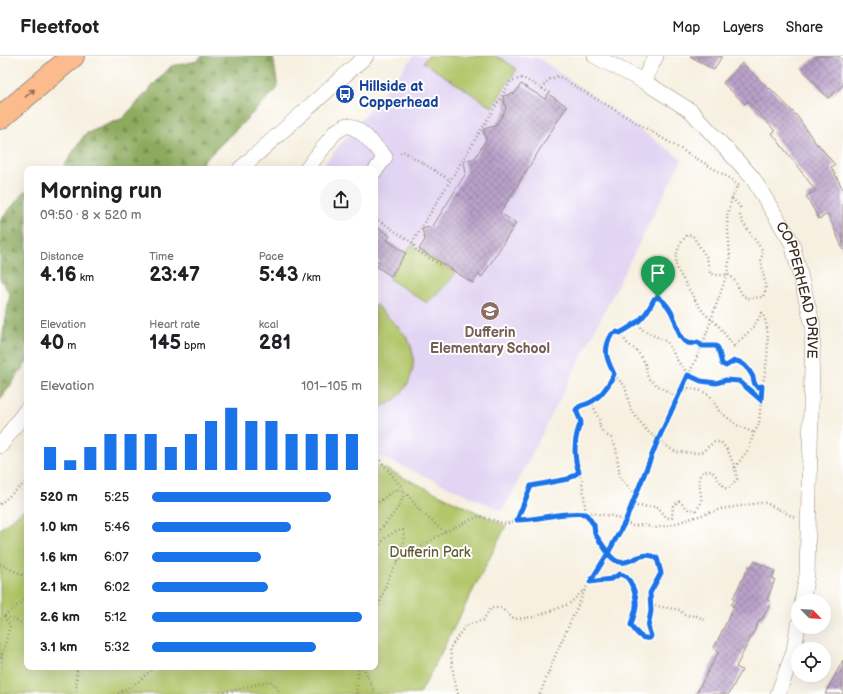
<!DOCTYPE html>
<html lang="en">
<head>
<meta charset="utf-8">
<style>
  :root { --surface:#fff; --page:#f6f6f6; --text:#202124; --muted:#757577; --line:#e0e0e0; --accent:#1a73e8 }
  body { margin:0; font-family:"Balsamiq Sans",sans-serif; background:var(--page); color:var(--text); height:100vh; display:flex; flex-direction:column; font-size:15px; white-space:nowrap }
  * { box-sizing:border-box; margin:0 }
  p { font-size:13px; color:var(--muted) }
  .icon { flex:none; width:22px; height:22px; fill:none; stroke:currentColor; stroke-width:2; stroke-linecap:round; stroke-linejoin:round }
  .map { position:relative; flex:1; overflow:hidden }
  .drawer { position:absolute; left:24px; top:110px; width:354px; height:504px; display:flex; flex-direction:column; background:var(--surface); border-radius:8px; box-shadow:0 4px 16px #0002 }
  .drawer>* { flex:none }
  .needle { width:26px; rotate:115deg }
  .controls { position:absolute; left:791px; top:538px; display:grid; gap:8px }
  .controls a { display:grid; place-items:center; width:40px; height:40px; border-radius:50%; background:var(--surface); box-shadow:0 4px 16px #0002; font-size:20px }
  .pin { position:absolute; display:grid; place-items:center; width:34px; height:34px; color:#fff; margin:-41px -17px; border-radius:50% 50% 50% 0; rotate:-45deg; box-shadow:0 0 4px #0007 }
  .pin .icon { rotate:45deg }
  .round { display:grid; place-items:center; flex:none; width:42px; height:42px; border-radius:21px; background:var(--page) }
  .summary { display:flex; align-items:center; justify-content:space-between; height:68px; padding:0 16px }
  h1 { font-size:22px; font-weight:700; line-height:30px }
  .stats { display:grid; grid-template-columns:repeat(3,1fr); gap:6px; height:68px; padding:4px 16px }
  .stats div { display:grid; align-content:center }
  .stats b { font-size:20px; font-weight:700 }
  .stats small { font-size:11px; font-weight:400 }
  .stats p { font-size:11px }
  .chart { height:112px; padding:8px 16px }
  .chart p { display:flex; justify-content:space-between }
  .chart svg { width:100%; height:72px; margin-top:4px; stroke:var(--accent); stroke-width:6 }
  ul { padding:0 16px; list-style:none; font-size:13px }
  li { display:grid; grid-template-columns:64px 48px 1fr; align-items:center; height:30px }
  li i { height:10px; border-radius:5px; background:var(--accent) }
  header { display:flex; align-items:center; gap:24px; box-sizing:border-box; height:56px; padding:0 20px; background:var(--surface); border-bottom:1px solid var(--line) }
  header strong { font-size:19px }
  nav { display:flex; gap:22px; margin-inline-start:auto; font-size:14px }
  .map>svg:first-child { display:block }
</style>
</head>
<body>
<header>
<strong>Fleetfoot</strong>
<nav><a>Map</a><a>Layers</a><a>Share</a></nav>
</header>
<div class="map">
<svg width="843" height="638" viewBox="0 0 843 638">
  <defs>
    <pattern id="forest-firs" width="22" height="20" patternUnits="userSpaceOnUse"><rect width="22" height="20" fill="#8dab5e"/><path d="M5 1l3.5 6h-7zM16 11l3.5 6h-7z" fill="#748b4d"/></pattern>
    <pattern id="building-cross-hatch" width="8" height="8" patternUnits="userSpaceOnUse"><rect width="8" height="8" fill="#b9a1c9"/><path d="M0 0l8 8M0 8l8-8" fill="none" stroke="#9883a3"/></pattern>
  </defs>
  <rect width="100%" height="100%" fill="#fff"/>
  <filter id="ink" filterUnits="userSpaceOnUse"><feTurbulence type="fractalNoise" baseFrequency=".025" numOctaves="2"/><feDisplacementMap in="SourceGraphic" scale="8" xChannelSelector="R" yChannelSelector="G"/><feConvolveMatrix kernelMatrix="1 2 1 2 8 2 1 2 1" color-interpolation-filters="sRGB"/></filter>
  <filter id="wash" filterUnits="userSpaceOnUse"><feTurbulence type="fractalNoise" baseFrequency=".012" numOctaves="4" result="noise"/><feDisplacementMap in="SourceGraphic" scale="16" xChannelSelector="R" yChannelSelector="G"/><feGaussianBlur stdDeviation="0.9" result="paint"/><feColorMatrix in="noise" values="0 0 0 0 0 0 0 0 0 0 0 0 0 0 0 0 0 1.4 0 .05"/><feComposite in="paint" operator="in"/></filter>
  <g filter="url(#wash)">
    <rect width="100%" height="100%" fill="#f7f0e0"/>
    <path fill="#e2d4f3" d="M414,0H527L540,3L682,103L503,455L375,398V113H320Z"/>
    <g fill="url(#forest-firs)" stroke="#646a3e">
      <path d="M201,0H273L278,32L196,113H62L85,78L123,62L171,10L197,5Z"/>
      <path d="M27,135V306L0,344V295L10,238L0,223V165L23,137Z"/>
    </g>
    <g fill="#b2c66a" stroke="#767844">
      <path d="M428,0H497L499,3L501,2L517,13L492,51L423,6Z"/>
      <path d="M411,189L455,216L450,225L427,247L389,223Z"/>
      <path d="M375,248C385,259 399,270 407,282C424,309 405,348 375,352Z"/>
      <path d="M375,408L506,470L420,638H0V473L27,451V611H375Z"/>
    </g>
    <g id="blocks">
      <g fill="url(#building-cross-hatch)">
        <path d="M690,0H722L714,14Z"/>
        <path d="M817,0H839L843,5V29L828,42L802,13Z"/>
        <path d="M742,7L769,33L770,32L797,60L817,89L818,88L835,109L831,111L843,133V194L828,158L819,163L806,140L816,135L772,77L775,75L748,45L745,48L723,27Z"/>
        <path d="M521,28L545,43L548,38L567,50L500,157L516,167L482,221L479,218L473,227L419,193L425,184L422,173L433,170L466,117L464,105L475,102L486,84L483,73L495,70L506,53L503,40L515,37Z"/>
        <path d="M375,170L390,180L387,184L406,197L391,220L377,211L380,206L375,203Z"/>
        <path d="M754,505L775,515L772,522L775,523L767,544L771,546L762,564L760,563L736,611L742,614L729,638H696L719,595L714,592L734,550L731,549L735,543L733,542L749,510L751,511Z"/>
        <path d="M843,604V638H825Z"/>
      </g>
    </g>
  </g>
  <g filter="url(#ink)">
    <use href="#blocks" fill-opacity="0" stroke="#998d7f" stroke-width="1"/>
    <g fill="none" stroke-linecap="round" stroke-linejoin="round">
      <defs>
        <g id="minor">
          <path id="s1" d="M595,0L643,25L691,55L752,121L792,187L813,270L807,519L802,545"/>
          <path d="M643,25L656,0"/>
          <path d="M240,113L366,0"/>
          <path d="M307,113L335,76L347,69C362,73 374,90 385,101L375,115"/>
          <path d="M0,390L27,353"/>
          <path d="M778,638L794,595L798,569"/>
        </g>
        <path id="highway" d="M0,62L73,0"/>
      </defs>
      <use href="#minor" stroke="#998d7f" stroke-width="16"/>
      <use href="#highway" stroke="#998d7f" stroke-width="24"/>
      <g stroke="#998d7f" stroke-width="2.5" stroke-dasharray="1 3" stroke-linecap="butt">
        <path d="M542,33L548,24L558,20L731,123L737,130"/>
        <path d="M400,97L403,95L450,124"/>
        <path d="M732,142L740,151V160L743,167L763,195L761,204L766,233L763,241L749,242L743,240L735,225L730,219H715L710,217L707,202L692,179H687C678,189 674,200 677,213L698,249L705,258L718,269L734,290L752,273L762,257C772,272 767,313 762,330"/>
        <path d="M375,162L413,187L416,194L442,210"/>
        <path d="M412,187L511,25L523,22L550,37"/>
        <path d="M639,267L641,273L667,286L679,307L692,322L715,327L726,324L739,325L760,344"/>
        <path d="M620,277L627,287L638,296L645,308L648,322L658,330L678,341L688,332L702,335L710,340L719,355L737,369L754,377"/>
        <path d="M614,319L625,330L631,354L647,375L671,393L676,396L697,397L702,396L714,386H721L728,395L735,412"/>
        <path d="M589,347L593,349L600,366L599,370L603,377L611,382L616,392L620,422L636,439"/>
        <path d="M375,398L422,457L445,476"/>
        <path d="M579,416L582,424L586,458L594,469L595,478L603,492L616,506L621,507C632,504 646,495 657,502L661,517L650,537L651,555L648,571L651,580L650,582H642L631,569C632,563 636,556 636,550C637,540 631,519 620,518L611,523L590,526"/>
        <path d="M0,448L27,425"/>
        <path d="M375,449L396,433L404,435C403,451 385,467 375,480"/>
        <path d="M517,464L531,430L568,423L579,416C573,401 574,381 581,367L576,354C580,348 583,350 589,347C599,343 610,328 614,319C607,304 602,294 612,278L617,276L620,277C639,267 645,262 654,243L659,241C665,246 671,254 674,262C678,269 678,284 688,287C690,288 695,287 698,286L702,290H716L718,292L722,308L726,310L735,305C741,304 749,313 752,319C755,324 752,326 757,331L762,330L759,368L754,377L749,392L735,412L737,423L728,433L725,432L712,415C690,414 703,434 701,446C701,448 698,452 696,454H689L679,445L673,450L672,462H667L658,451L637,450L633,447"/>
        <path d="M375,495C381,485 391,475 403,474L404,485L397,499L398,505L445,476L479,460L506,468L517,464H530L558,458L590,457L613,460L633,470L644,469L655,472L670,469L721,453L759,447H766L794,461"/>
        <path d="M0,508L27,521"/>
        <path d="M651,549L680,554L684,559L697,560L705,564"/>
        <path d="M4,560L27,542"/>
        <path d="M5,560L27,569"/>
        <path d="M375,561L388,523L398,505"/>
        <path d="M0,606L10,570L4,560"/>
        <path d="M75,611L77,613L76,638"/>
        <path d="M362,611L366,616L375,638"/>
        <path d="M118,638L139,625L154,611"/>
        <path d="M220,638L270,625L278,632V638"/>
        <path d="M356,638L359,611"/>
        <path d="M458,638L454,623L450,592L465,570L483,564L491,552H501L514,563L534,561L569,548L584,534"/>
        <path d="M540,638L558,593L586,532L625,466L658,384L702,290L727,218L730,200L727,161L732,142L737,130L739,129"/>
      </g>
      <use href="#minor" stroke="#fff" stroke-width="15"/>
      <use href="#highway" stroke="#fbbb8c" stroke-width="22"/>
    </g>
    <defs><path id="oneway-shaft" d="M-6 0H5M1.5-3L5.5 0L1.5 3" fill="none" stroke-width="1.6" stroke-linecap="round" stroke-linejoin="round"/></defs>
    <use stroke="#916b50" href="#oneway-shaft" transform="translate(30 37) rotate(-40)"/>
  </g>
  <g fill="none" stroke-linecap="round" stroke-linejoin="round" filter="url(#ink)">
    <defs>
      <path id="route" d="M658,241L654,243C645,262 638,267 620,277L617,276L612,278C602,294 607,304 614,318C610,328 599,343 589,347C583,350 580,348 576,354L581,366C574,381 573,401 579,416L568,423L531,430L517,464C540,464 562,455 586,458L594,469L595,478L608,497L590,526L611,523L620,518C631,519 637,540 636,550C636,556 632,563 631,569C636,576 641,584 650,582L651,580L648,571L651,555L650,537L661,517L657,502C638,490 625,521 608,497L625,466L658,384L688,319L701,325L716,327L726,324L739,325L761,344L762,330L757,331C752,326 755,324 752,319C749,313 741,304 734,305L726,310L722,308L718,292L716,290H702L698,286C695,287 690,288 688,287C678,284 678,269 674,262C671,254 665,246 658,241"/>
    </defs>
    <use href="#route" stroke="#fff" stroke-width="8"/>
    <use href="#route" stroke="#1a73e8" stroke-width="5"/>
  </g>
  <defs>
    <symbol id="bus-disc" viewBox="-11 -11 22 22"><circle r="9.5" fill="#1a4fb4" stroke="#fff"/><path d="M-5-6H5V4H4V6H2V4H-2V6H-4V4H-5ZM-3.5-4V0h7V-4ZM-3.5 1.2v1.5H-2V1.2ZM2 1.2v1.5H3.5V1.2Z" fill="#fff"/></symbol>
    <symbol id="school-disc" viewBox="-11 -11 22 22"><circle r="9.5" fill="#8d6e63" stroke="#fff"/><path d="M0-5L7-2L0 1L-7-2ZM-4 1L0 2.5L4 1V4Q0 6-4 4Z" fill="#fff"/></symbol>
  </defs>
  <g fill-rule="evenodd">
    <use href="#bus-disc" x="334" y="27" width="22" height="22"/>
    <use href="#school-disc" x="479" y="244" width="22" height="22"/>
  </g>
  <g text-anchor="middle" stroke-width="4" stroke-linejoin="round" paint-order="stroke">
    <g font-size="14" font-weight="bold" fill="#164399" stroke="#fff" text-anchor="start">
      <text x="359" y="35">Hillside at<tspan x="359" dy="16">Copperhead</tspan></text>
    </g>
    <g font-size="14" fill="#3b2a1e" stroke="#fff">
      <text dy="5" stroke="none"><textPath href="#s1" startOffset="325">COPPERHEAD DRIVE</textPath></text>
    </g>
    <g font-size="14" font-weight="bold" fill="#785e54" stroke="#fff">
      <text x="490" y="281">Dufferin<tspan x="490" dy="16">Elementary School</tspan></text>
    </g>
    <g font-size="14" fill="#5f5935" stroke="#fff">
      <text x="430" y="501">Dufferin Park</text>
    </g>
  </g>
</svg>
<div class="controls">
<a><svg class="needle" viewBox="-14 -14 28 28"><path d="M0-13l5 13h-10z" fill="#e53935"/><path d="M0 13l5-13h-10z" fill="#757577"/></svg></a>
<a><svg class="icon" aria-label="locate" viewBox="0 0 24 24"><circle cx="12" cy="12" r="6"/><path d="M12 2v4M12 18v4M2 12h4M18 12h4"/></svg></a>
</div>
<div class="pin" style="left:658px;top:241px;background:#1e9e55"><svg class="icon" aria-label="arrive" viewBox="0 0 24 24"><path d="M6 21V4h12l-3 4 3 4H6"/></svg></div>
<section class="drawer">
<div class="summary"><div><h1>Morning run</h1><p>09:50 · 8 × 520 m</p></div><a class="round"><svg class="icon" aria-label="share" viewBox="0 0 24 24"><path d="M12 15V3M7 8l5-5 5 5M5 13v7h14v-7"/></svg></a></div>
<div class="stats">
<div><p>Distance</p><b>4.16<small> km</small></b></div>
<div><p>Time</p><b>23:47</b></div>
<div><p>Pace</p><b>5:43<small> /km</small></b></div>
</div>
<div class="stats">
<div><p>Elevation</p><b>40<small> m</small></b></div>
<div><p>Heart rate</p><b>145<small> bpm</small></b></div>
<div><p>kcal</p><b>281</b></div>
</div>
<div class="chart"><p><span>Elevation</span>101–105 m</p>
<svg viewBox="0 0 160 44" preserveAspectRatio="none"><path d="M5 44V30M15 44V38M25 44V30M35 44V22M45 44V22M55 44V22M65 44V30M75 44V22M85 44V14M95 44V6M105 44V14M115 44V14M125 44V22M135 44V22M145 44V22M155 44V22"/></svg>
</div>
<ul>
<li><b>520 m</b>5:25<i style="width:85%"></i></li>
<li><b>1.0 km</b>5:46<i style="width:66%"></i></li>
<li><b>1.6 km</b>6:07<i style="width:52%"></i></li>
<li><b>2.1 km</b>6:02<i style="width:55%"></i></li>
<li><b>2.6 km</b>5:12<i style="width:100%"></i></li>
<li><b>3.1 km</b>5:32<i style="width:78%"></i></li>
</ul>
</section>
</div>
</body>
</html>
